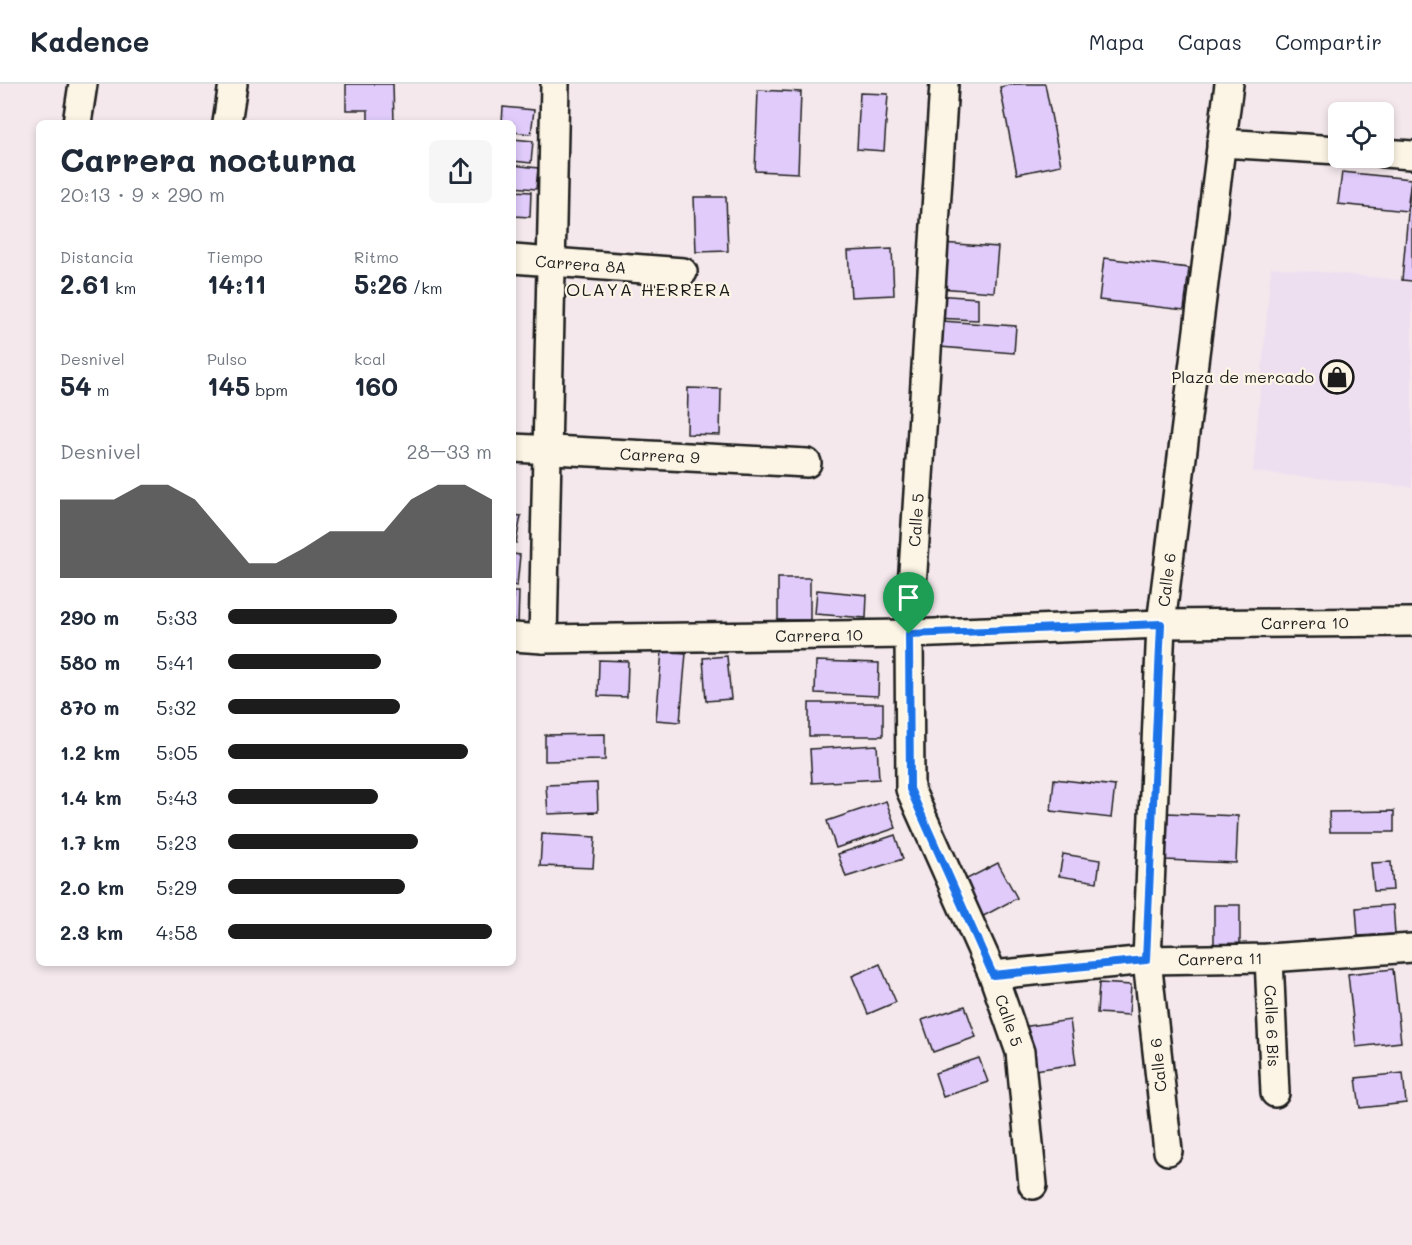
<!DOCTYPE html>
<html lang="es">
<head>
<meta charset="utf-8">
<style>
  :root { --surface:#fff; --page:#f6f6f7; --text:#1f2937; --muted:#747a83; --line:#e0e1e3; --accent:#1c1c1c }
  body { margin:0; font-family:Mali,sans-serif; background:var(--page); color:var(--text); height:100vh; display:flex; flex-direction:column; font-size:22px; white-space:nowrap }
  * { box-sizing:border-box; margin:0 }
  p { font-size:20px; color:var(--muted) }
  .icon { flex:none; width:33px; height:33px; fill:none; stroke:currentColor; stroke-width:2; stroke-linecap:round; stroke-linejoin:round }
  .map { position:relative; flex:1; overflow:hidden }
  .drawer { position:absolute; left:36px; top:36px; width:480px; height:846px; display:flex; flex-direction:column; background:var(--surface); border-radius:9px; box-shadow:0 3px 9px #0003 }
  .drawer>* { flex:none }
  .fabs { position:absolute; left:1328px; top:18px; display:grid; gap:12px }
  .fabs a { display:grid; place-items:center; width:66px; height:66px; border-radius:9px; background:var(--surface); box-shadow:0 3px 9px #0003; font-size:30px }
  .pin { position:absolute; display:grid; place-items:center; width:51px; height:51px; color:#fff; margin:-62px -26px; border-radius:50% 50% 50% 0; rotate:-45deg; box-shadow:0 0 6px #0007 }
  .pin .icon { rotate:45deg }
  .round { display:grid; place-items:center; flex:none; width:63px; height:63px; border-radius:9px; background:var(--page) }
  .head { display:flex; align-items:center; justify-content:space-between; height:102px; padding:0 24px }
  h1 { font-size:33px; font-weight:700; line-height:45px }
  .stats { display:grid; grid-template-columns:repeat(3,1fr); gap:9px; height:102px; padding:6px 24px }
  .stats div { display:grid; align-content:center }
  .stats b { font-size:26px; font-weight:700 }
  .stats small { font-size:16px; font-weight:400 }
  .stats p { font-size:16px }
  .chart { height:168px; padding:12px 24px }
  .chart p { display:flex; justify-content:space-between }
  .chart svg { width:100%; height:108px; margin-top:6px; fill:var(--accent); opacity:.7 }
  ul { padding:0 24px; list-style:none; font-size:20px }
  li { display:grid; grid-template-columns:96px 72px 1fr; align-items:center; height:45px }
  li i { height:15px; border-radius:8px; background:var(--accent) }
  header { display:flex; align-items:center; gap:36px; box-sizing:border-box; height:84px; padding:0 30px; background:var(--surface); border-bottom:2px solid var(--line) }
  header strong { font-size:28px }
  nav { display:flex; gap:33px; margin-inline-start:auto; font-size:21px }
  .map>svg:first-child { display:block }
</style>
</head>
<body>
<header>
<strong>Kadence</strong>
<nav><a>Mapa</a><a>Capas</a><a>Compartir</a></nav>
</header>
<div class="map">
<svg width="1412" height="1161" viewBox="0 0 1412 1161">
  <rect width="100%" height="100%" fill="#f4e8ec"/>
  <filter id="ink" filterUnits="userSpaceOnUse"><feTurbulence type="fractalNoise" baseFrequency=".0167" numOctaves="2"/><feDisplacementMap in="SourceGraphic" scale="12" xChannelSelector="R" yChannelSelector="G"/><feConvolveMatrix kernelMatrix="1 2 1 2 8 2 1 2 1" color-interpolation-filters="sRGB"/></filter>
  <g filter="url(#ink)">
    <path fill="#eedff0" d="M1271,183L1412,197V403L1253,388Z"/>
    <g fill="#e0cbfb" stroke="#1c1c1c" stroke-width="1.5">
      <path d="M346,0H393L394,39H368V26H346Z"/>
      <path d="M1015,0H1045L1061,81L1017,90L1000,3Z"/>
      <path d="M758,6L801,8L798,89L755,87Z"/>
      <path d="M860,9L888,10L884,67L857,65Z"/>
      <path d="M503,23L534,26L531,50L513,48V39H502Z"/>
      <path d="M513,55L533,57L531,79L513,77Z"/>
      <path d="M513,81L538,84L536,105L513,103Z"/>
      <path d="M1342,88L1411,95L1407,127L1338,120Z"/>
      <path d="M1411,95H1412V197L1402,196Z"/>
      <path d="M513,107L531,108L530,133L513,132Z"/>
      <path d="M694,113H726L728,167L696,168Z"/>
      <path d="M941,159L998,163L994,208L938,204Z"/>
      <path d="M892,165L894,211L851,213L848,167Z"/>
      <path d="M1104,174L1189,184L1184,226L1099,216Z"/>
      <path d="M934,211L978,214V236L933,234Z"/>
      <path d="M941,237L1016,242L1014,269L940,263Z"/>
      <path d="M688,304L721,305L720,351L687,350Z"/>
      <path d="M513,431L521,432L516,459L513,458Z"/>
      <path d="M513,470L520,471L517,502L513,501Z"/>
      <rect x="778" y="494" width="32" height="42"/>
      <path d="M817,506L867,511L866,534L815,530Z"/>
      <path d="M513,508H519L518,541H513Z"/>
      <path d="M662,567L686,569L680,638L656,636Z"/>
      <path d="M727,572L731,615L706,617L703,574Z"/>
      <path d="M599,576L628,577L627,613L598,612Z"/>
      <path d="M816,577L879,579L878,612L815,609Z"/>
      <rect x="809" y="619" width="74" height="33"/>
      <path d="M605,650V676L545,677V651Z"/>
      <path d="M877,661L879,695L812,699L810,665Z"/>
      <path d="M1054,695L1115,702L1111,734L1051,727Z"/>
      <path d="M597,699L598,728L548,730L546,701Z"/>
      <path d="M886,717L896,744L836,764L827,737Z"/>
      <path d="M1394,727V748H1330L1329,728Z"/>
      <path d="M1167,729L1238,732L1236,779L1165,776Z"/>
      <path d="M542,750L595,753L593,784L540,782Z"/>
      <path d="M895,751L903,775L846,793L838,770Z"/>
      <path d="M1063,770L1100,776L1097,798L1059,792Z"/>
      <path d="M1391,778L1393,806L1374,807L1371,779Z"/>
      <path d="M998,779L1017,814L978,835L959,799Z"/>
      <rect x="1214" y="821" width="26" height="43"/>
      <path d="M1393,821L1395,850L1358,852L1356,824Z"/>
      <path d="M880,880L896,918L868,930L852,892Z"/>
      <path d="M1393,885L1401,958L1356,963L1348,890Z"/>
      <path d="M1099,899L1131,901L1129,931L1097,929Z"/>
      <path d="M965,922L976,953L933,968L922,936Z"/>
      <path d="M1070,936L1076,980L1028,987L1022,943Z"/>
      <path d="M979,974L988,998L943,1013L935,989Z"/>
      <path d="M1403,989L1406,1019L1360,1024L1356,994Z"/>
    </g>
    <g fill="none" stroke-linecap="round" stroke-linejoin="round">
      <defs>
        <g id="minor">
          <path id="s1" d="M944,0L909,550L910,705L993,891L1020,968L1033,1101"/>
          <path d="M77,39L83,0"/>
          <path d="M227,39L233,0"/>
          <path d="M1221,59L1338,66"/>
          <path d="M1383,69L1412,71"/>
          <path id="s2" d="M513,175L683,188"/>
          <path id="s3" d="M513,364L807,379"/>
          <path id="s4" d="M513,553L543,555L909,550L1161,540L1412,538"/>
          <path d="M543,555C548,370 550,185 555,0"/>
          <path id="s5" d="M1269,874L1275,1009"/>
          <path id="s6" d="M993,891L1147,876L1269,874L1412,864"/>
          <path id="s7" d="M1168,1067L1147,876L1161,540L1229,0"/>
        </g>
      </defs>
      <use href="#minor" stroke="#1c1c1c" stroke-width="32"/>
      <use href="#minor" stroke="#fcf5e5" stroke-width="27"/>
    </g>
  </g>
  <g fill="none" stroke-linecap="round" stroke-linejoin="round" filter="url(#ink)">
    <defs>
      <path id="route" d="M1161,540L1146,876L993,891L910,705L909,550Z"/>
    </defs>
    <use href="#route" stroke="#fff" stroke-width="12"/>
    <use href="#route" stroke="#1a73e8" stroke-width="8"/>
  </g>
  <defs>
    <symbol id="shop-ring" viewBox="-11 -11 22 22"><circle r="9.5" fill="#fcf5e5" stroke="#1c1c1c" stroke-width="1.5"/><path d="M-5-2.5h2.3a2.7 3.5 0 0 1 5.4 0H5L5.5 6h-11ZM-1.5-2.5h3a1.5 2.3 0 0 0-3 0Z" fill="#1c1c1c"/></symbol>
  </defs>
  <g fill-rule="evenodd">
    <use href="#shop-ring" x="1318" y="274" width="38" height="38"/>
  </g>
  <g text-anchor="middle" stroke-width="4.5" stroke-linejoin="round" paint-order="stroke">
    <g font-size="16" fill="#1c1c1c" stroke="#fcf5e5">
      <text dy="6" stroke="none"><textPath href="#s2" startOffset="68">Carrera 8A</textPath></text>
      <text dy="6" stroke="none"><textPath href="#s3" startOffset="147">Carrera 9</textPath></text>
      <text transform="translate(916 436) rotate(-86)" y="6">Calle 5</text>
      <text dy="6" stroke="none"><textPath href="#s7" startOffset="573">Calle 6</textPath></text>
      <text dy="6" stroke="none"><textPath href="#s4" startOffset="792">Carrera 10</textPath></text>
      <text dy="6" stroke="none"><textPath href="#s4" startOffset="306">Carrera 10</textPath></text>
      <text dy="6" stroke="none"><textPath href="#s6" startOffset="228">Carrera 11</textPath></text>
      <text dy="6" stroke="none"><textPath href="#s1" startOffset="958">Calle 5</textPath></text>
      <text dy="6" stroke="none"><textPath href="#s5" startOffset="68">Calle 6 Bis</textPath></text>
      <text transform="translate(1158 981) rotate(-96)" y="6">Calle 6</text>
    </g>
    <g font-size="16" fill="#1c1c1c" stroke="#fcf5e5" text-anchor="end">
      <text x="1314" y="299">Plaza de mercado</text>
    </g>
    <g font-size="18" letter-spacing="1.5" fill="#1c1c1c" stroke="#fcf5e5">
      <text x="649" y="212">OLAYA HERRERA</text>
    </g>
  </g>
</svg>
<div class="fabs">
<a><svg class="icon" aria-label="locate" viewBox="0 0 24 24"><circle cx="12" cy="12" r="6"/><path d="M12 2v4M12 18v4M2 12h4M18 12h4"/></svg></a>
</div>
<div class="pin" style="left:909px;top:550px;background:#1e9e55"><svg class="icon" aria-label="arrive" viewBox="0 0 24 24"><path d="M6 21V4h12l-3 4 3 4H6"/></svg></div>
<section class="drawer">
<div class="head"><div><h1>Carrera nocturna</h1><p>20:13 · 9 × 290 m</p></div><a class="round"><svg class="icon" aria-label="share" viewBox="0 0 24 24"><path d="M12 15V3M7 8l5-5 5 5M5 13v7h14v-7"/></svg></a></div>
<div class="stats">
<div><p>Distancia</p><b>2.61<small> km</small></b></div>
<div><p>Tiempo</p><b>14:11</b></div>
<div><p>Ritmo</p><b>5:26<small> /km</small></b></div>
</div>
<div class="stats">
<div><p>Desnivel</p><b>54<small> m</small></b></div>
<div><p>Pulso</p><b>145<small> bpm</small></b></div>
<div><p>kcal</p><b>160</b></div>
</div>
<div class="chart"><p><span>Desnivel</span>28–33 m</p>
<svg viewBox="0 0 160 44" preserveAspectRatio="none"><path d="M0 44V12L10 12L20 12L30 6L40 6L50 12L60 25L70 38L80 38L90 32L100 25L110 25L120 25L130 12L140 6L150 6L160 12V44z"/></svg>
</div>
<ul>
<li><b>290 m</b>5:33<i style="width:64%"></i></li>
<li><b>580 m</b>5:41<i style="width:58%"></i></li>
<li><b>870 m</b>5:32<i style="width:65%"></i></li>
<li><b>1.2 km</b>5:05<i style="width:91%"></i></li>
<li><b>1.4 km</b>5:43<i style="width:57%"></i></li>
<li><b>1.7 km</b>5:23<i style="width:72%"></i></li>
<li><b>2.0 km</b>5:29<i style="width:67%"></i></li>
<li><b>2.3 km</b>4:58<i style="width:100%"></i></li>
</ul>
</section>
</div>
</body>
</html>
